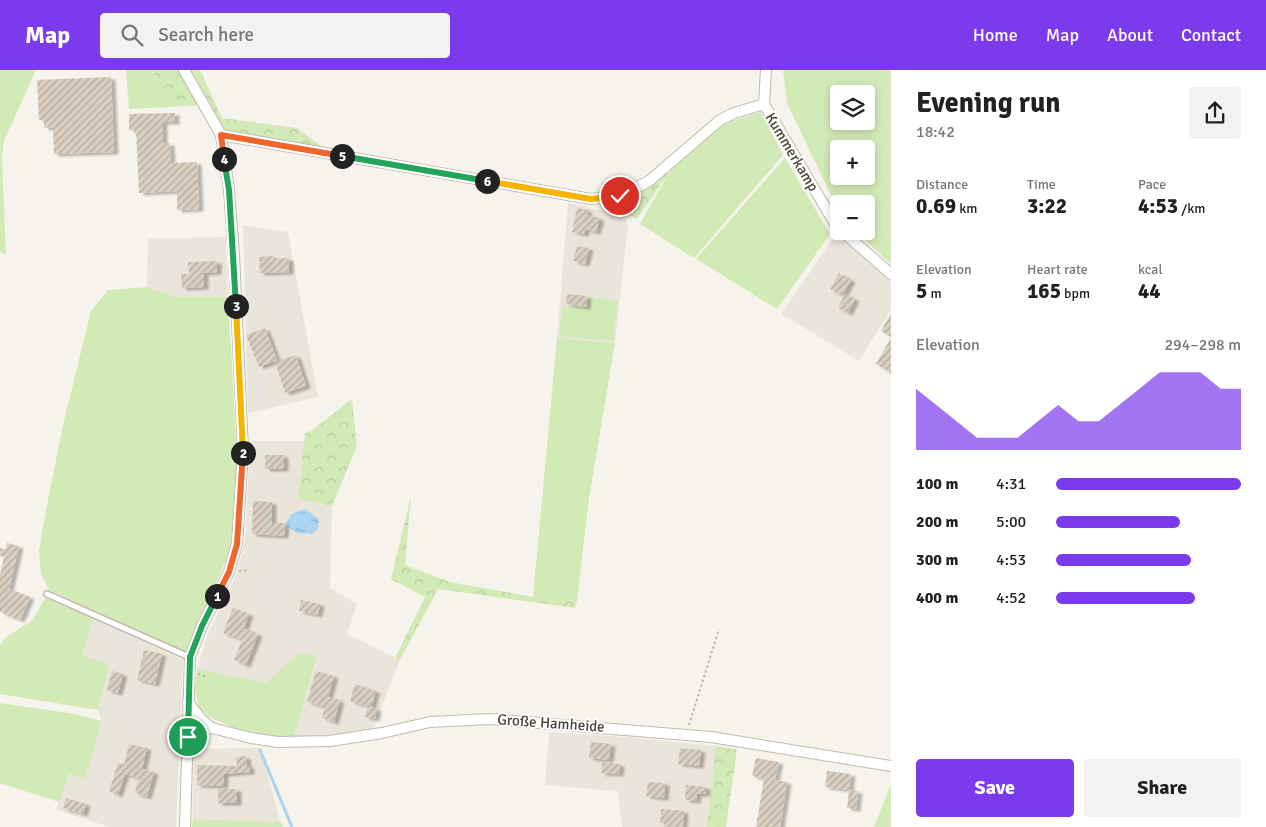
<!DOCTYPE html>
<html lang="en">
<head>
<meta charset="utf-8">
<style>
  :root { --surface:#fff; --page:#f2f2f2; --text:#222; --muted:#767676; --accent:#7c3aed }
  body { margin:0; font-family:Signika,sans-serif; background:var(--page); color:var(--text); height:100vh; display:flex; flex-direction:column; font-size:19px; white-space:nowrap }
  * { box-sizing:border-box; margin:0 }
  p { font-size:16px; color:var(--muted) }
  .icon { flex:none; width:28px; height:28px; fill:none; stroke:currentColor; stroke-width:2; stroke-linecap:round; stroke-linejoin:round }
  .map { position:relative; flex:1; overflow:hidden }
  .details { display:flex; flex-direction:column; background:var(--surface); width:375px }
  .details>* { flex:none }
  .buttons { position:absolute; left:830px; top:15px; display:grid; gap:10px }
  .buttons a { display:grid; place-items:center; width:45px; height:45px; border-radius:5px; background:var(--surface); box-shadow:0 2px 8px #0003; font-size:25px }
  .pin { position:absolute; display:grid; place-items:center; width:42px; height:42px; color:#fff; margin:-21px; border:2px solid #fff; border-radius:50%; box-shadow:0 1px 5px #0007 }
  .km { position:absolute; width:25px; height:25px; margin:-12px; border-radius:50%; background:#222; color:#fff; font-size:14px; line-height:25px; text-align:center }
  .round { display:grid; place-items:center; flex:none; width:52px; height:52px; border-radius:5px; background:var(--page) }
  .head { display:flex; align-items:center; justify-content:space-between; height:85px; padding:0 25px }
  h1 { font-size:28px; font-weight:800; line-height:38px }
  .metrics { display:grid; grid-template-columns:repeat(3,1fr); gap:8px; height:85px; padding:5px 25px }
  .metrics div { display:grid; align-content:center }
  .metrics b { font-size:21px; font-weight:800 }
  .metrics small { font-size:14px; font-weight:400 }
  .metrics p { font-size:14px }
  .chart { height:140px; padding:10px 25px }
  .chart p { display:flex; justify-content:space-between }
  .chart svg { width:100%; height:90px; margin-top:5px; fill:var(--accent); opacity:.7 }
  .cta { display:flex; gap:10px; margin-top:auto; padding:10px 25px }
  .cta a { flex:1; height:58px; border-radius:5px; background:var(--accent); color:#fff; font-size:20px; font-weight:800; line-height:58px; text-align:center }
  .cta a+a { background:var(--page); color:var(--text) }
  ul { padding:0 25px; list-style:none; font-size:16px }
  li { display:grid; grid-template-columns:80px 60px 1fr; align-items:center; height:38px }
  li i { height:12px; border-radius:6px; background:var(--accent) }
  header { display:flex; align-items:center; gap:30px; box-sizing:border-box; height:70px; padding:0 25px; background:var(--accent); color:#fff }
  header strong { font-size:24px }
  nav { display:flex; gap:28px; margin-inline-start:auto; font-size:18px }
  .search { width:350px; height:45px; background:var(--page); display:flex; align-items:center; gap:12px; box-sizing:border-box; padding:0 18px; border-radius:5px; color:var(--muted); font-size:19px }
  main { display:flex; flex:1; min-height:0 }
  .map>svg:first-child { display:block }
</style>
</head>
<body>
<header>
<strong>Map</strong>
<div class="search"><svg class="icon" aria-label="search" viewBox="0 0 24 24"><circle cx="10" cy="10" r="6"/><path d="M15 15l6 6"/></svg>Search here</div>
<nav><a>Home</a><a>Map</a><a>About</a><a>Contact</a></nav>
</header>
<main>
<div class="map">
<svg width="891" height="757" viewBox="0 0 891 757">
  <defs>
    <pattern id="forest-crowns" width="20" height="18" patternUnits="userSpaceOnUse" patternTransform="scale(1.25)"><rect width="20" height="18" fill="#d2eab5"/><path d="M2 6a3 3 0 1 1 6 0M12 15a3 3 0 1 1 6 0" fill="none" stroke="#b6ca9c"/></pattern>
    <pattern id="water-ripples" width="26" height="14" patternUnits="userSpaceOnUse" patternTransform="scale(1.25)"><rect width="26" height="14" fill="#a9d4f2"/><path d="M2 4q2-2 4 0t4 0M15 11q2-2 4 0t4 0" fill="none" stroke="#8caec5"/></pattern>
    <pattern id="building-hatch" width="6" height="6" patternUnits="userSpaceOnUse" patternTransform="scale(1.25)"><rect width="6" height="6" fill="#d8cfc1"/><path d="M-1 1l2-2M0 6l6-6M5 7l2-2" fill="none" stroke="#b1aa9e"/></pattern>
    <filter id="shadow"><feDropShadow dx="4.5" dy="2.5" stdDeviation="1" flood-color="#0004"/></filter>
  </defs>
  <rect width="100%" height="100%" fill="#f6f3ec"/>
  <g fill="#eae5da">
    <path d="M568,133L625,146L628,156L615,273L557,268Z"/>
    <path d="M243,155L288,162L318,327L248,343Z"/>
    <path d="M836,164L881,201L891,212V239L859,291L781,244Z"/>
    <path d="M226,167L228,227H175L147,217L148,169Z"/>
    <path d="M250,371H304L298,429L332,436L330,518L357,534L347,564L400,590L372,661L333,667H294L317,587L298,583L267,613L197,599L208,564L235,508L245,471Z"/>
    <path d="M93,549L183,590L176,757H110L56,740L69,704L85,709L102,651L98,640L110,596L82,585Z"/>
    <path d="M549,662L627,667L716,676L707,757H622L618,721L545,715Z"/>
    <path d="M261,678L280,752L193,749V679Z"/>
  </g>
  <g fill="#d2eab5" fill-rule="evenodd">
    <path d="M0,0H36L4,71L2,86L6,185L0,182Z"/>
    <path d="M126,0H153L170,37L129,39Z"/>
    <path d="M783,0H891V194L856,161H866V134H839V142L787,33ZM839,24H866V51H839ZM839,79H866V106H839Z"/>
    <path d="M761,42L783,85L694,188L640,154L671,99L722,54Z"/>
    <path d="M785,88L830,164L777,239L696,189Z"/>
    <path d="M147,217L175,227H228L237,387L231,479L185,582L49,520L41,504L39,481L46,440L63,355L91,241L108,220Z"/>
    <path d="M588,227L618,231L613,271L559,266L562,236L587,238Z"/>
    <path d="M557,268L615,273L589,428L577,531L533,527Z"/>
    <path d="M45,528L93,549L82,585L110,595L98,640L0,624V575L6,567L32,551Z"/>
    <path d="M298,583L317,586L294,667L255,666L213,649L199,638L195,620L197,599L267,613Z"/>
    <path d="M0,633L75,644L102,651L85,709L69,704L59,732L0,713Z"/>
    <path d="M891,714V757H874Z"/>
    <path d="M193,749L280,752L283,757H192Z"/>
  </g>
  <g fill="url(#forest-crowns)">
    <path d="M153,0H181L201,35L170,37Z"/>
    <path d="M187,0H200L222,48L297,58L322,77L223,63Z"/>
    <path d="M666,99L668,104L637,149L607,135L606,131L625,130L649,114Z"/>
    <path d="M352,329L357,376L332,436L298,429L305,363L311,361Z"/>
    <path d="M411,426L405,495L450,512L533,527L577,531L575,538L438,519L400,590L395,588L425,527L391,509Z"/>
    <path d="M716,676L737,680L726,757H707Z"/>
  </g>
  <path fill="url(#water-ripples)" d="M305,439L319,449L318,459L312,464L297,463L285,455L292,444Z"/>
  <g fill="none" stroke-linecap="round" stroke-linejoin="round">
    <path stroke="#a9d4f2" stroke-width="3" d="M260,680L292,757"/>
  </g>
  <g fill="url(#building-hatch)" filter="url(#shadow)">
    <path d="M111,7L114,82L54,84L53,57L44,58V50H39L37,10Z"/>
    <path d="M175,43V52H163V73H170L171,93L197,92L199,139L177,140V121L139,123L136,60H129V44Z"/>
    <path d="M577,138L588,140L587,145L600,148L596,162L585,159L584,164L572,162Z"/>
    <path d="M577,176L589,178L585,194L573,191Z"/>
    <path d="M273,186L276,187V189L289,188V202L260,203L259,187Z"/>
    <path d="M217,191V202L204,203V217L182,218L181,204H189L188,192Z"/>
    <path d="M839,203L851,210L842,226L830,219Z"/>
    <path d="M567,224L587,226L586,237L566,234Z"/>
    <path d="M845,224L855,229L848,243L838,238Z"/>
    <path d="M891,243V267L881,261Z"/>
    <path d="M265,258L277,290L259,297L246,265Z"/>
    <path d="M891,268V303L876,294Z"/>
    <path d="M296,285L306,316L285,323L275,292Z"/>
    <rect x="265" y="385" width="19" height="14"/>
    <path d="M253,431L272,432V453H285L284,466L252,464Z"/>
    <path d="M7,473L19,476L9,519L30,527L20,550L0,542V505L4,487L0,486V478L6,479Z"/>
    <path d="M301,530L320,534L318,545L299,541Z"/>
    <path d="M233,538L249,544L244,558L258,564L246,595L234,590L242,570L223,563Z"/>
    <path d="M144,580L162,584L155,614L137,610Z"/>
    <path d="M112,601L123,604L118,623L107,620Z"/>
    <path d="M316,601L334,606L328,627L340,630L334,652L322,648L325,637L307,632Z"/>
    <path d="M355,614L376,621L371,637L377,639L375,649L365,647L368,636L350,631Z"/>
    <path d="M591,672L611,674L609,690L589,688Z"/>
    <path d="M129,674L147,678L142,699L154,702L147,727L135,723L139,708L125,704L118,725L109,721L118,693L124,694Z"/>
    <path d="M680,678L701,680L699,696L678,694Z"/>
    <path d="M246,686L247,696H250V702L224,704V716L197,715V695L237,696L236,687Z"/>
    <path d="M756,688L779,692L775,710L787,712L780,757H756L764,708L752,706Z"/>
    <path d="M602,692L620,694L619,704L601,703Z"/>
    <path d="M827,701L851,704L849,720L825,717Z"/>
    <path d="M648,712L665,713L664,728L646,726Z"/>
    <path d="M686,715L706,717V724H697L696,731L685,730Z"/>
    <rect x="218" y="719" width="19" height="14"/>
    <path d="M849,720L858,721L856,739L847,738Z"/>
    <path d="M66,728L86,734L83,744L63,738Z"/>
    <path d="M661,739L684,741L683,757H664V753H660Z"/>
  </g>
  <g fill="none" stroke-linecap="round" stroke-linejoin="round">
    <defs>
      <path id="service" d="M47,524L189,587"/>
      <g id="minor">
        <path d="M184,0L221,65L229,120L234,185L243,380L237,474L229,502L202,556L190,587L185,757"/>
        <path d="M766,0L764,34L834,152L839,158"/>
        <path d="M221,65L591,129L620,126L649,111L720,50L734,43L764,34"/>
        <path d="M842,161L891,204"/>
        <path d="M188,632L201,649L212,658"/>
        <path d="M187,667L198,661L212,658L251,668L278,672L330,671L382,663L430,652L490,649L711,667L891,696"/>
      </g>
    </defs>
    <use href="#service" stroke="#c2bbae" stroke-width="8"/>
    <use href="#minor" stroke="#c2bbae" stroke-width="12"/>
    <g stroke="#c4b79f" stroke-width="2" stroke-dasharray="2.5 2.5" stroke-linecap="butt">
      <path d="M239,501L249,500"/>
      <path d="M198,604L206,607"/>
      <path d="M689,655L719,559"/>
    </g>
    <use href="#service" stroke="#fff" stroke-width="5"/>
    <use href="#minor" stroke="#fff" stroke-width="10"/>
  </g>
  <g fill="none" stroke-linecap="round" stroke-linejoin="round">
    <defs>
      <path id="split-1" d="M188,667L190,587L202,556L217,526"/>
      <path id="split-2" d="M217,526L229,502L237,474L243,383"/>
      <path id="split-3" d="M236,236L243,383"/>
      <path id="split-4" d="M224,89L229,120L236,236"/>
      <path id="split-5" d="M224,89L221,65L342,86"/>
      <path id="split-6" d="M342,86L487,111"/>
      <path id="split-7" d="M487,111L591,129L620,126"/>
    </defs>
    <use href="#split-1" stroke="#fff" stroke-width="10"/>
    <use href="#split-2" stroke="#fff" stroke-width="10"/>
    <use href="#split-3" stroke="#fff" stroke-width="10"/>
    <use href="#split-4" stroke="#fff" stroke-width="10"/>
    <use href="#split-5" stroke="#fff" stroke-width="10"/>
    <use href="#split-6" stroke="#fff" stroke-width="10"/>
    <use href="#split-7" stroke="#fff" stroke-width="10"/>
    <use href="#split-1" stroke="#22a559" stroke-width="6"/>
    <use href="#split-2" stroke="#f0652b" stroke-width="6"/>
    <use href="#split-3" stroke="#f5b400" stroke-width="6"/>
    <use href="#split-4" stroke="#22a559" stroke-width="6"/>
    <use href="#split-5" stroke="#f0652b" stroke-width="6"/>
    <use href="#split-6" stroke="#22a559" stroke-width="6"/>
    <use href="#split-7" stroke="#f5b400" stroke-width="6"/>
  </g>
  <g text-anchor="middle" stroke-width="4" stroke-linejoin="round" paint-order="stroke">
    <g font-size="15" fill="#4b4439" stroke="#fff">
      <text transform="translate(792 82) rotate(59)" y="5">Kummerkamp</text>
      <text transform="translate(551 653) rotate(4)" y="5">Große Hamheide</text>
    </g>
  </g>
</svg>
<div class="buttons">
<a><svg class="icon" aria-label="layers" viewBox="0 0 24 24"><path d="M12 4l9 5-9 5-9-5zM3 14l9 5 9-5"/></svg></a>
<a>+</a>
<a>−</a>
</div>
<div class="pin" style="left:188px;top:667px;background:#1e9e55"><svg class="icon" aria-label="arrive" viewBox="0 0 24 24"><path d="M6 21V4h12l-3 4 3 4H6"/></svg></div>
<div class="pin" style="left:620px;top:126px;background:#d93025"><svg class="icon" aria-label="check" viewBox="0 0 24 24"><path d="M5 12l5 5 9-10"/></svg></div>
<b class="km" style="left:217px;top:526px">1</b>
<b class="km" style="left:243px;top:383px">2</b>
<b class="km" style="left:236px;top:236px">3</b>
<b class="km" style="left:224px;top:89px">4</b>
<b class="km" style="left:342px;top:86px">5</b>
<b class="km" style="left:487px;top:111px">6</b>
</div>
<section class="details">
<div class="head"><div><h1>Evening run</h1><p>18:42</p></div><a class="round"><svg class="icon" aria-label="share" viewBox="0 0 24 24"><path d="M12 15V3M7 8l5-5 5 5M5 13v7h14v-7"/></svg></a></div>
<div class="metrics">
<div><p>Distance</p><b>0.69<small> km</small></b></div>
<div><p>Time</p><b>3:22</b></div>
<div><p>Pace</p><b>4:53<small> /km</small></b></div>
</div>
<div class="metrics">
<div><p>Elevation</p><b>5<small> m</small></b></div>
<div><p>Heart rate</p><b>165<small> bpm</small></b></div>
<div><p>kcal</p><b>44</b></div>
</div>
<div class="chart"><p><span>Elevation</span>294–298 m</p>
<svg viewBox="0 0 160 44" preserveAspectRatio="none"><path d="M0 44V14L10 22L20 30L30 38L40 38L50 38L60 30L70 22L80 30L90 30L100 22L110 14L120 6L130 6L140 6L150 14L160 14V44z"/></svg>
</div>
<ul>
<li><b>100 m</b>4:31<i style="width:100%"></i></li>
<li><b>200 m</b>5:00<i style="width:67%"></i></li>
<li><b>300 m</b>4:53<i style="width:73%"></i></li>
<li><b>400 m</b>4:52<i style="width:75%"></i></li>
</ul>
<div class="cta"><a>Save</a><a>Share</a></div>
</section>
</main>
</body>
</html>
